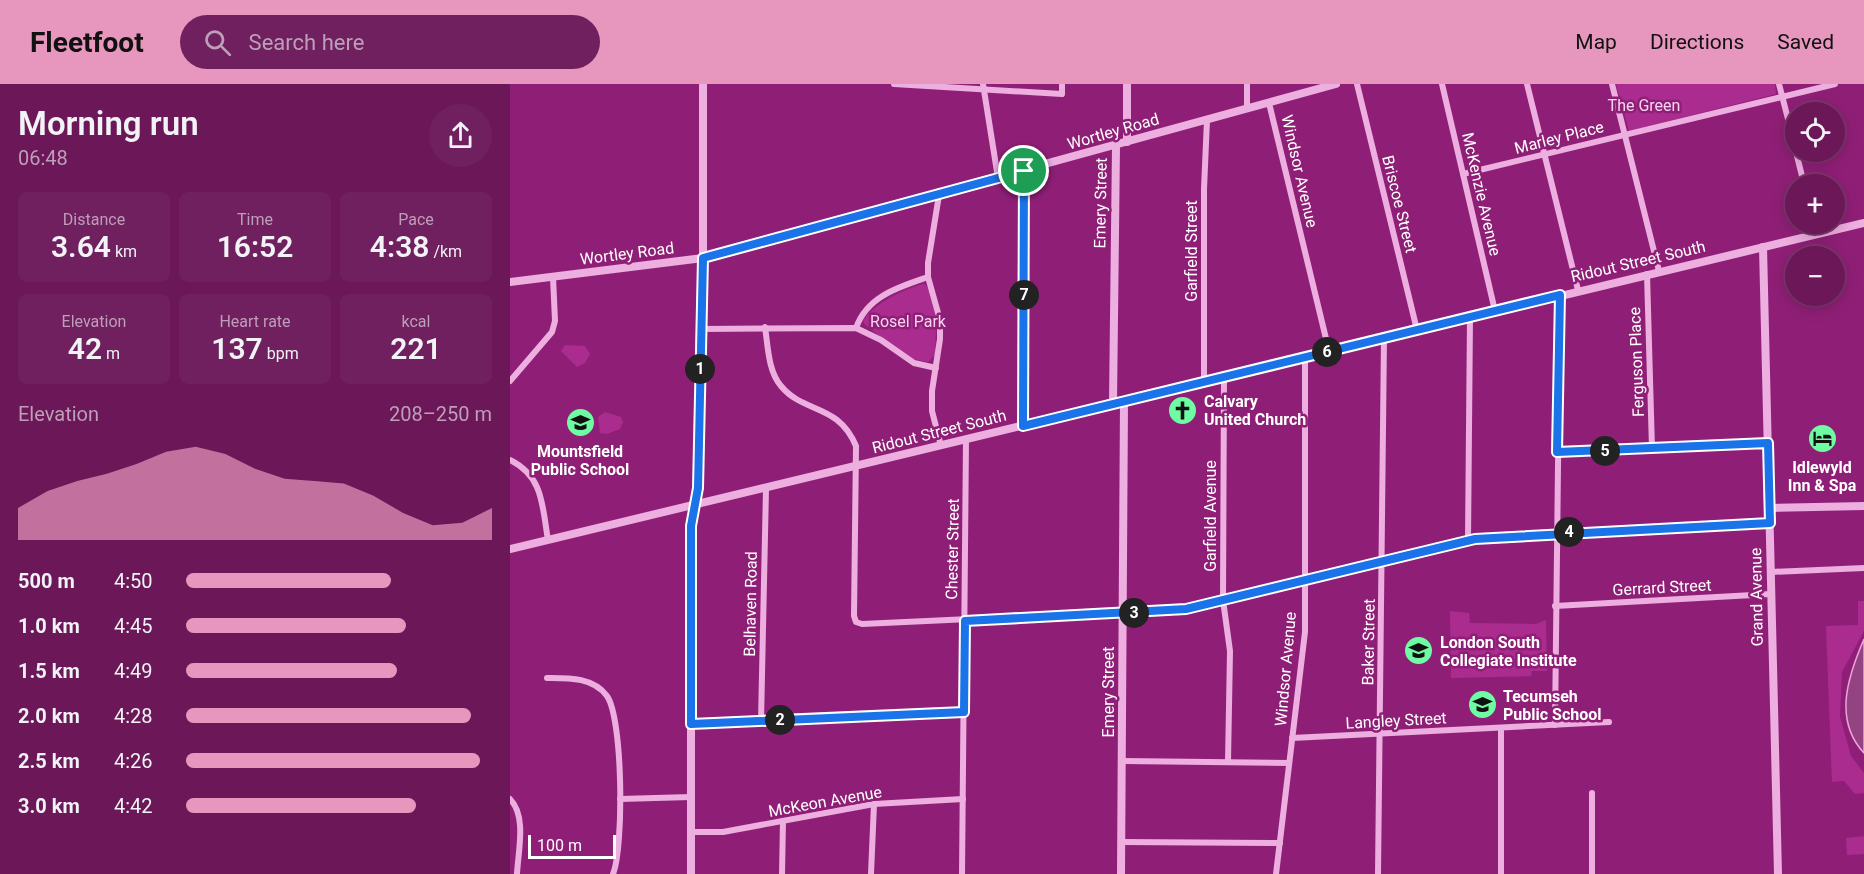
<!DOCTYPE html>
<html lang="en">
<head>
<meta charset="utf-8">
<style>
  :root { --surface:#6b1758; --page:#70205e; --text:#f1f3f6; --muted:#be9fba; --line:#7e366e; --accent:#e797bd }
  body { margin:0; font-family:Roboto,sans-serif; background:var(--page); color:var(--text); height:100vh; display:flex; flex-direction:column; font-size:22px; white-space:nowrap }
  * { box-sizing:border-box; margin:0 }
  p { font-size:20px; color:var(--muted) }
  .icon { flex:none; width:33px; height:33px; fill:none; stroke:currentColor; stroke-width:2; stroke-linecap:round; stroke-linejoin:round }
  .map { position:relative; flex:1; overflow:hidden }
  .panel { display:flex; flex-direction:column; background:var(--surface); width:510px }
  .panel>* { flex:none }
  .buttons { position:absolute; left:1275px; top:18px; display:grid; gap:12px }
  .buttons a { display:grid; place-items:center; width:60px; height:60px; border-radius:50%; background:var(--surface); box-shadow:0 3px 15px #0003,0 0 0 2px var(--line); font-size:30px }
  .scale { position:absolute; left:18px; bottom:15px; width:88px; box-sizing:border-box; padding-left:6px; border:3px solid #fff; border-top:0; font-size:16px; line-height:21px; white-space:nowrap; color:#fff; -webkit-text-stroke:4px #8f1f76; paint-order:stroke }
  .pin { position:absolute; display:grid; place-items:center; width:51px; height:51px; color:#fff; margin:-26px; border:3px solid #fff; border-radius:50%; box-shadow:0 2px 6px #0007 }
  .km { position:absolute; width:30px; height:30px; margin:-15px; border-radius:50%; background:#222; color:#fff; font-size:16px; line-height:30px; text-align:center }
  .round { display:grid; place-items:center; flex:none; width:63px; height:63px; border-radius:32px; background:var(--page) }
  .summary { display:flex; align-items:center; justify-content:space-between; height:102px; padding:0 18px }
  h1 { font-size:33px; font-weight:600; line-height:45px }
  .figures { display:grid; grid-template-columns:repeat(3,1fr); gap:9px; height:102px; padding:6px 18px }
  .figures div { display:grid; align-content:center; border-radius:9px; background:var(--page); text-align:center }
  .figures b { font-size:30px; font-weight:600 }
  .figures small { font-size:16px; font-weight:400 }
  .figures p { font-size:16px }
  .chart { height:168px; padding:12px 18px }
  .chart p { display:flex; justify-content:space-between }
  .chart svg { width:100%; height:108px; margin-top:6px; fill:var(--accent); opacity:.7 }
  ul { padding:0 18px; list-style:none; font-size:20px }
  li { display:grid; grid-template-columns:96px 72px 1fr; align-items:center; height:45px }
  li i { height:15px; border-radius:8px; background:var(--accent) }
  header { display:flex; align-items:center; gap:36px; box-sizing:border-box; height:84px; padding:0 30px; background:var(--accent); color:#111 }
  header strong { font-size:28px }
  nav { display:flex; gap:33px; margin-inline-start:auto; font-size:21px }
  .search { width:420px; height:54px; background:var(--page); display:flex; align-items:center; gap:15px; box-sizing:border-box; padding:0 21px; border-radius:33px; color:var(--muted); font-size:22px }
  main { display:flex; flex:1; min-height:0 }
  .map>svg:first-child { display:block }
</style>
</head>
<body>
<header>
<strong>Fleetfoot</strong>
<div class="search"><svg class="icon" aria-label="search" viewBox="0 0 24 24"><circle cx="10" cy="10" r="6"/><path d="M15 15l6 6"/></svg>Search here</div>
<nav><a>Map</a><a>Directions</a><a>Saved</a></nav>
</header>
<main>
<section class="panel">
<div class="summary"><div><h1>Morning run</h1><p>06:48</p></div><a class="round"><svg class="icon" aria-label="share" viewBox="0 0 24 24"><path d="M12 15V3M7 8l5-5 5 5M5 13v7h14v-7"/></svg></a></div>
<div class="figures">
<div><p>Distance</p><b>3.64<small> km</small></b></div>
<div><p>Time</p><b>16:52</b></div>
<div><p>Pace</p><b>4:38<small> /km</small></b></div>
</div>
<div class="figures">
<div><p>Elevation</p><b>42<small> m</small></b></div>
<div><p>Heart rate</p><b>137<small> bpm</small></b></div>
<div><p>kcal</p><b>221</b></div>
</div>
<div class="chart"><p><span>Elevation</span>208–250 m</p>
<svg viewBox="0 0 160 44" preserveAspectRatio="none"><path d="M0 44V31L10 24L20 20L30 17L40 13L50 8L60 6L70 9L80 15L90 19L100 20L110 21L120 26L130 33L140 38L150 37L160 31V44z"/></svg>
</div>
<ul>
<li><b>500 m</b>4:50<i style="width:67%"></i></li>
<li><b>1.0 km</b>4:45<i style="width:72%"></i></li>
<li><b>1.5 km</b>4:49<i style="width:69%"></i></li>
<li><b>2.0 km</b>4:28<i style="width:93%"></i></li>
<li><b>2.5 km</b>4:26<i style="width:96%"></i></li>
<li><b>3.0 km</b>4:42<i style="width:75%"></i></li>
</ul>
</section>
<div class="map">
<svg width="1354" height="790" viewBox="0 0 1354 790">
  <rect width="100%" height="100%" fill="#8f1f76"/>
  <g fill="#aa2c8f">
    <path d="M1106,0H1265L1266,10L1119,47Z"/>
    <path d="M415,200C429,218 426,249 425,271L418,278C412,277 405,276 399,273C393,270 354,241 353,238C359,222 399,202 415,200Z"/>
    <path d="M55,261L75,262L80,270L75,279L67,283L51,267Z"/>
    <path d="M95,328L111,333L113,338L110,345L97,350L90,349L88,333Z"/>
    <path d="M1348,517H1354V547L1332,588L1330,633L1341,672L1354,689V709L1345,710L1334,697L1322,698L1316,542L1348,541Z"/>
    <path d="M940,527L959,529L960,539L1026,540L1036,536L1037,587H1022L1021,592L941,594Z"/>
    <path d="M1354,752V770L1337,771L1336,754Z"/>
  </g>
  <path fill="#944381" stroke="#eea2df" stroke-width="1.5" d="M1354,555V669C1323,636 1338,592 1354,555Z"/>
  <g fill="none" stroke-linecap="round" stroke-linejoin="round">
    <g stroke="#edaee0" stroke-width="6">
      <path d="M384,0L552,10V0"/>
      <path d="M473,0L488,94"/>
      <path d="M847,0L907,246"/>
      <path d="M932,0L985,227"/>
      <path d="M1017,0L1068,206"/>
      <path d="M1102,0L1149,187"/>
      <path d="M1269,0L1286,66"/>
      <path d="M759,19L819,267"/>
      <path d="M737,25V0"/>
      <path d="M1286,68L1294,100"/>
      <path d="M953,90L1325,0"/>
      <path d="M429,111L418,179V193L430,236V255L422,307V327L431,362"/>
      <path d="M1304,140L1307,151"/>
      <path d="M1137,190L1142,365"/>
      <path d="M255,243C258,262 258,287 271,302C294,330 328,319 346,362L344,532L346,538L352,540L676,525L958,456L1047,449L1260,439"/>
      <path d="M346,244C357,212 389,203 418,193"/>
      <path d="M191,245L346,244L371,256L404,279L426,284"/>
      <path d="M714,293L713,516L720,567L718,678"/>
      <path d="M0,297L42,248L45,237L43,193"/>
      <path d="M694,298V105L697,36"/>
      <path d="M513,342L514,87"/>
      <path d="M1047,368L1258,359"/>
      <path d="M0,376C34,393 32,422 38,456"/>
      <path d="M958,456L960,233"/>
      <path d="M1261,488L1354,484"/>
      <path d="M1045,522L1261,510"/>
      <path d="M37,594C58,594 83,593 97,612C113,635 114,763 103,790"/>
      <path d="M251,637L256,405"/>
      <path d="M181,640L454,628"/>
      <path d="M1045,641L1050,211"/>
      <path d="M782,654L1099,638"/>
      <path d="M613,677L779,679"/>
      <path d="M0,715C17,732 8,768 7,790"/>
      <path d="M110,715L181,713"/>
      <path d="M181,748H213L364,720L453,715"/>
      <path d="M612,758L770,759"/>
      <path d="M272,790L273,737"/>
      <path d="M361,790L364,720"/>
      <path d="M452,790L456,356"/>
      <path d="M766,790L795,548V273"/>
      <path d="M868,790L874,254"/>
      <path d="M991,790V644"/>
      <path d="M1082,790V709"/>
    </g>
    <g stroke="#edaee0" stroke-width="8">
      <path d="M617,58V0"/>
      <path d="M1253,163L1268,790"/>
      <path d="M0,198L193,174L826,0"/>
      <path d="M603,320L606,62"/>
      <path d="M1260,424L1354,422"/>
      <path d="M0,465L1354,139"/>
      <path d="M181,790V442L187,404L193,182V0"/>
      <path d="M611,790L614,317"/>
    </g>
  </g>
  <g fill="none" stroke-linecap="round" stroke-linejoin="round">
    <defs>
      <path id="route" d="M514,87L513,342L1050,211L1047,368L1258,359L1260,439L965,455L676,525L455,537L454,628L181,640V442L188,404L193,174Z"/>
    </defs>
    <use href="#route" stroke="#fff" stroke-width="12"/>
    <use href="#route" stroke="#1a73e8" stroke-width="8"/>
  </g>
  <defs>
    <symbol id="church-disc" viewBox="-11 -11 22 22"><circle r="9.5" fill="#6ffba3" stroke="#8f1f76"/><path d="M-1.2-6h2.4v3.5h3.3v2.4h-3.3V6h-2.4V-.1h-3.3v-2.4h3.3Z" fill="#111"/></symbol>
    <symbol id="school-disc" viewBox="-11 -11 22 22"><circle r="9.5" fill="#6ffba3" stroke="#8f1f76"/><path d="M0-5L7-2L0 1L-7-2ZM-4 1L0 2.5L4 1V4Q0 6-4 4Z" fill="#111"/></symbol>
    <symbol id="hotel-disc" viewBox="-11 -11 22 22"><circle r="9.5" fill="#6ffba3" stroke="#8f1f76"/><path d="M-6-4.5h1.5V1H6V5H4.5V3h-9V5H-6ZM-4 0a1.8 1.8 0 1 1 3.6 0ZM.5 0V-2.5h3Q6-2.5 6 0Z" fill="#111"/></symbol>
  </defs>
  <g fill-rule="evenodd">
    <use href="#church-disc" x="656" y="310" width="33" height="33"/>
    <use href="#school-disc" x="54" y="322" width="33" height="33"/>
    <use href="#hotel-disc" x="1296" y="338" width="33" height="33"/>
    <use href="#school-disc" x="892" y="550" width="33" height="33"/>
    <use href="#school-disc" x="956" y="604" width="33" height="33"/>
  </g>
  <g text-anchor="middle" stroke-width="5" stroke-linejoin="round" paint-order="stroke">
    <g font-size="16" fill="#f9d4f1" stroke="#8f1f76">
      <text x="1134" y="27">The Green</text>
      <text x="398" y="243">Rosel Park</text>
    </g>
    <g font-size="16" fill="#fff" stroke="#8f1f76">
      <text transform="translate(603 47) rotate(-16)" y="6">Wortley Road</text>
      <text transform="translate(1049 53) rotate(-14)" y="6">Marley Place</text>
      <text transform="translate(790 87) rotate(77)" y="6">Windsor Avenue</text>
      <text transform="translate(972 110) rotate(77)" y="6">McKenzie Avenue</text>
      <text transform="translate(590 119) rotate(-89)" y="6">Emery Street</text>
      <text transform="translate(890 120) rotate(76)" y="6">Briscoe Street</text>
      <text transform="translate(681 167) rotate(-90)" y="6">Garfield Street</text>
      <text transform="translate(117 169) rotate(-7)" y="6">Wortley Road</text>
      <text transform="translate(1128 177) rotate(-13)" y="6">Ridout Street South</text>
      <text transform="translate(1126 278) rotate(-92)" y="6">Ferguson Place</text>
      <text transform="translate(429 347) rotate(-14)" y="6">Ridout Street South</text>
      <text transform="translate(700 432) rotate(-90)" y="6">Garfield Avenue</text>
      <text transform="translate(442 465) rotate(-89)" y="6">Chester Street</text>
      <text transform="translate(1152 503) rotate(-3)" y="6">Gerrard Street</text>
      <text transform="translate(1246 513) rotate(-91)" y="6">Grand Avenue</text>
      <text transform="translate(240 520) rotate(-89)" y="6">Belhaven Road</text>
      <text transform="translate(858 558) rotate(-89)" y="6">Baker Street</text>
      <text transform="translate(775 585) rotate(-85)" y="6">Windsor Avenue</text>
      <text transform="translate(598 608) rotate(-90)" y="6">Emery Street</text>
      <text transform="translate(886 636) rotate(-3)" y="6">Langley Street</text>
      <text transform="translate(315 717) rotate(-10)" y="6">McKeon Avenue</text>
    </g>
    <g font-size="16" font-weight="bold" fill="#fff" stroke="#8f1f76" text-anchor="start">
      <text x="694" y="323">Calvary<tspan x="694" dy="18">United Church</tspan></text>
      <text x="70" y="373" text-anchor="middle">Mountsfield<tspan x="70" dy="18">Public School</tspan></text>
      <text x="1312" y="389" text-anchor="middle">Idlewyld<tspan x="1312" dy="18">Inn &amp; Spa</tspan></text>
      <text x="930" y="564">London South<tspan x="930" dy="18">Collegiate Institute</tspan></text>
      <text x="993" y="618">Tecumseh<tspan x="993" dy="18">Public School</tspan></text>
    </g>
  </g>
</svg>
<div class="buttons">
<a><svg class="icon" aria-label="locate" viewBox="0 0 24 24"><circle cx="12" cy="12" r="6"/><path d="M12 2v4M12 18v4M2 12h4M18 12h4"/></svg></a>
<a>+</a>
<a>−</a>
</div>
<div class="scale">100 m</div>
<div class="pin" style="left:514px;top:87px;background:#1e9e55"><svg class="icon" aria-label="arrive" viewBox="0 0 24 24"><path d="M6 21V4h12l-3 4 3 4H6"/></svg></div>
<b class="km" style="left:190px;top:285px">1</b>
<b class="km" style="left:270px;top:636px">2</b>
<b class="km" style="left:624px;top:529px">3</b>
<b class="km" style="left:1059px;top:448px">4</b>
<b class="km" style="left:1095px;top:367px">5</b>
<b class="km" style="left:817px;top:268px">6</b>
<b class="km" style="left:514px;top:211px">7</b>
</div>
</main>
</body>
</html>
